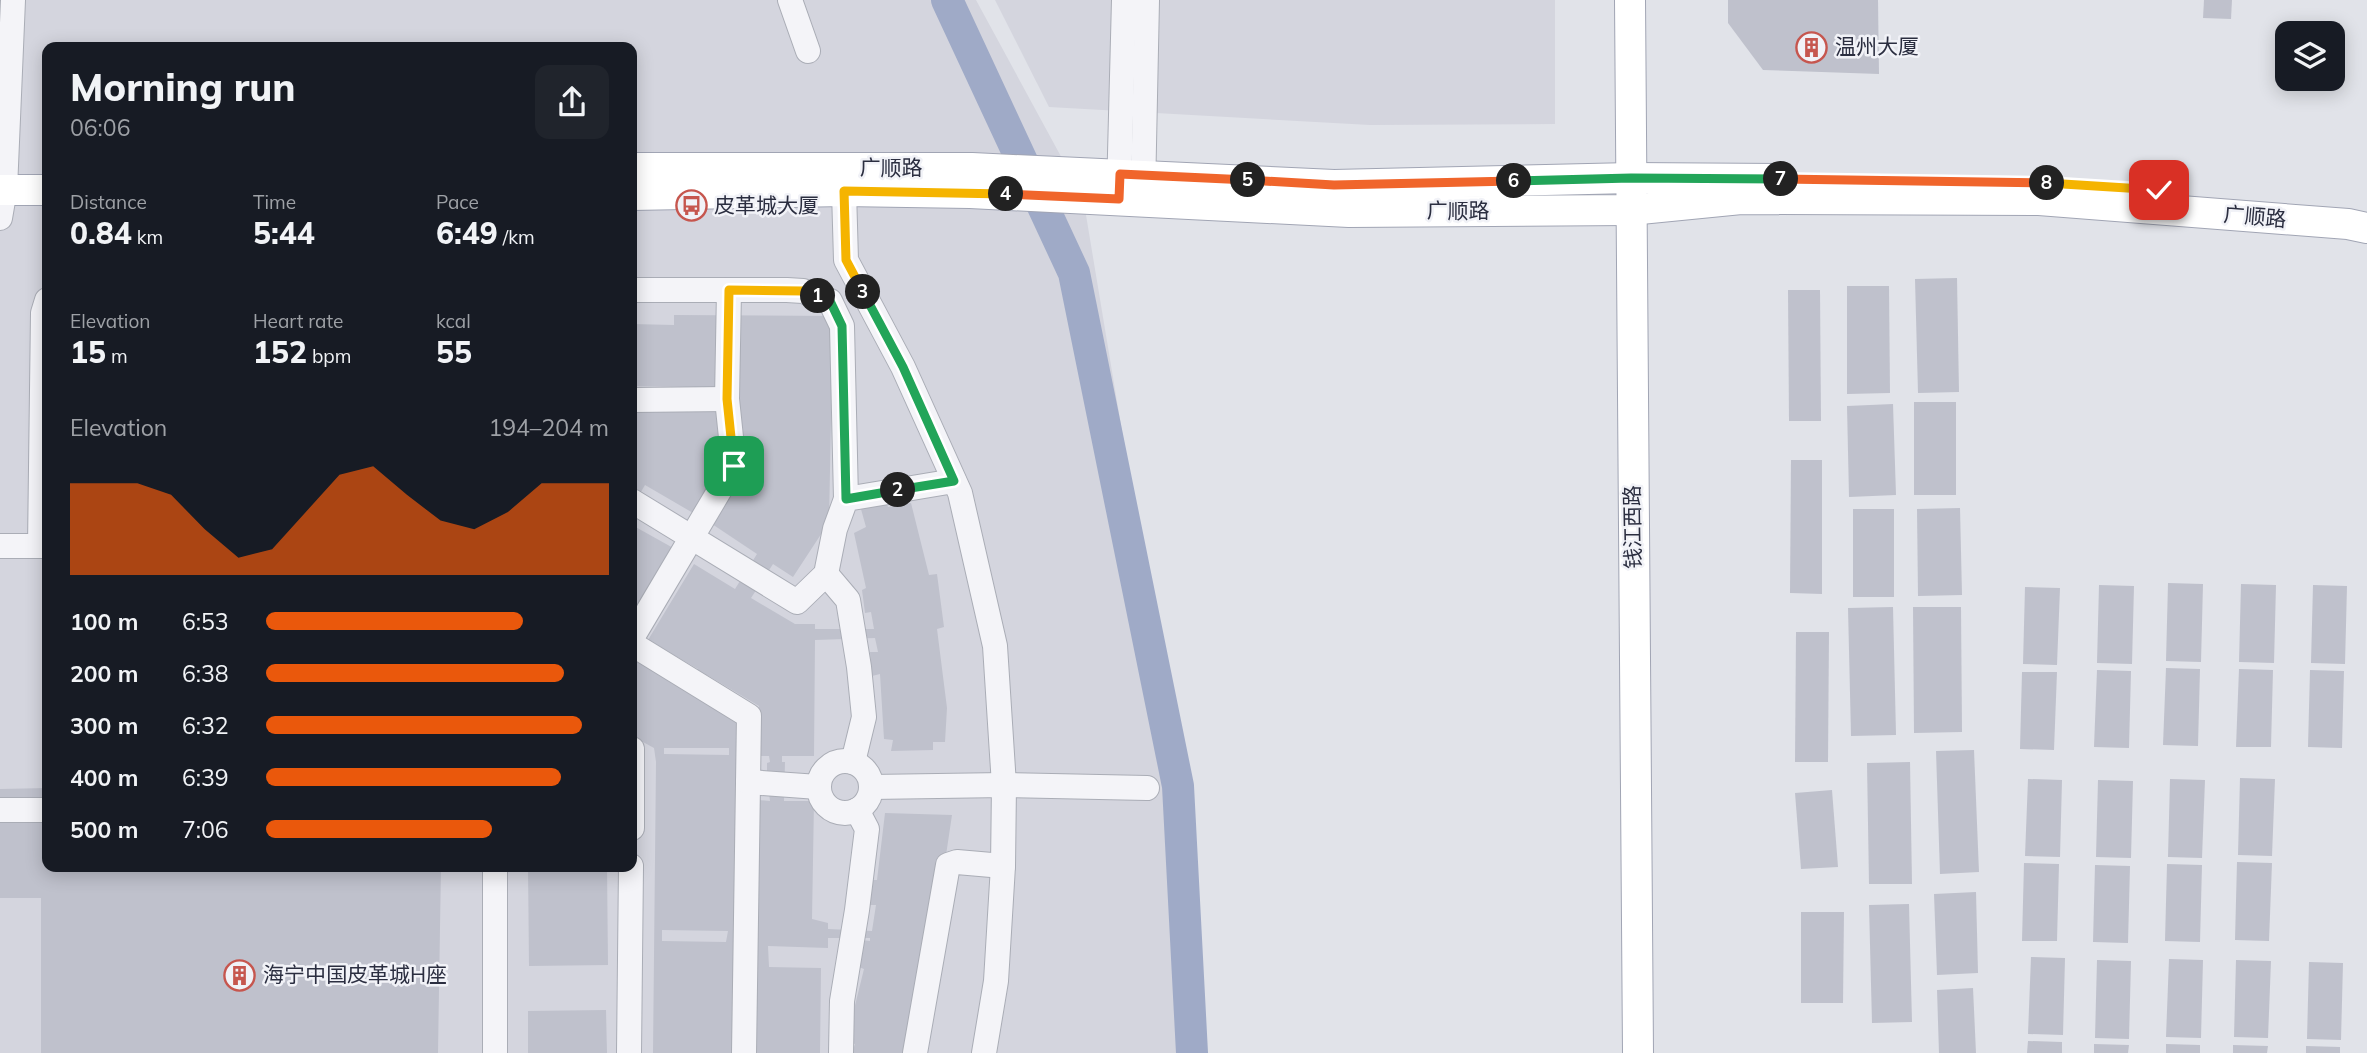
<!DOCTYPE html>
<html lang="en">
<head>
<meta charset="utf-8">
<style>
  :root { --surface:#171b24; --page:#20242c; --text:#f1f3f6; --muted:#9ea1a6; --accent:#ea580c }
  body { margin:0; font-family:Mulish,"Noto Sans SC",sans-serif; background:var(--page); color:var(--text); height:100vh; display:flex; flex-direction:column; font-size:26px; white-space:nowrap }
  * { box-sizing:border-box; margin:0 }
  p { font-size:23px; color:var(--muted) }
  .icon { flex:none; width:38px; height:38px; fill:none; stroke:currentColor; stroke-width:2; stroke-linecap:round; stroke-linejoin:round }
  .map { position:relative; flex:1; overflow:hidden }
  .drawer { position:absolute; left:42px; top:42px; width:595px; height:830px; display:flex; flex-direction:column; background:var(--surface); border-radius:14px; box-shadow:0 4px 18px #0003 }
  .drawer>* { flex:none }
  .tools { position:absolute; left:2275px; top:21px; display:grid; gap:14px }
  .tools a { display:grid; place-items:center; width:70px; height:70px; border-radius:14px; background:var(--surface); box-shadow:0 4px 18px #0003; font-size:35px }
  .pin { position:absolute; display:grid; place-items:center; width:60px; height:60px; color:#fff; margin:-30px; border-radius:14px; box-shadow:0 4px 10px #0006 }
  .km { position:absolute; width:35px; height:35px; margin:-18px; border-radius:50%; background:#222; color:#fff; font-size:19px; line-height:35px; text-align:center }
  .round { display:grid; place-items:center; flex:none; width:74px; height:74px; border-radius:14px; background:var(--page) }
  .summary { display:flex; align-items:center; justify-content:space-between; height:119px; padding:0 28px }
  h1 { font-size:38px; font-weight:800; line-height:52px }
  .metrics { display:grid; grid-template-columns:repeat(3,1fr); gap:10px; height:119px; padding:7px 28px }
  .metrics div { display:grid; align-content:center }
  .metrics b { font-size:30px; font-weight:800 }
  .metrics small { font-size:19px; font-weight:400 }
  .metrics p { font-size:19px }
  .chart { height:196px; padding:14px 28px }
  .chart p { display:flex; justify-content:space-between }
  .chart svg { width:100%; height:126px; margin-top:7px; fill:var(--accent); opacity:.7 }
  ul { padding:0 28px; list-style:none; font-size:23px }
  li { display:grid; grid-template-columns:112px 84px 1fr; align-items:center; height:52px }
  li i { height:18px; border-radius:9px; background:var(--accent) }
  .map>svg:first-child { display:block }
</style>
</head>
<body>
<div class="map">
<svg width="2367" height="1053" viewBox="0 0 2367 1053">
  <rect width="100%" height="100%" fill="#e1e3e9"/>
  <g fill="#d4d5de" fill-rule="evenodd">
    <path d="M0,0H976L1083,197L1178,768L1185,1053H0ZM47,47H632V866H47Z"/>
    <path d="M995,0H1555V124L1370,125L1049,107Z"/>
  </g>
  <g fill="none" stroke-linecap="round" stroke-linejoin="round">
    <path stroke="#9faac7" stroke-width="32" d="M947,0L1074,273L1178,786L1192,1053"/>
  </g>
  <g fill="#bfc1cc" fill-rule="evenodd">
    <path d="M1728,0H1878L1879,74L1763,70L1728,23Z"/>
    <path d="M2204,0H2232L2231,19L2203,18Z"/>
    <path d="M1957,278L1959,392L1918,393L1915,279Z"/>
    <path d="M1847,286H1889L1890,393L1847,394Z"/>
    <path d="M1788,290H1820L1821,421H1789Z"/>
    <path d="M674,315L833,316L829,522L793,577L773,564L751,598L795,624H815V629H874L871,612L865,613L862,590L866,588L854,533L866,527L859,502L884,496L888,507L911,503L929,575L937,574L944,627L937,629L947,708L945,742H933V750L891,751L893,740L884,739L880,674L872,676L870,652H878L875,638L815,640L814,756H782V762H785L784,801H814L812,919L828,923V929L872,931L876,905H867L872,880H877L885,813L952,815L942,882L907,1053H852L855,1044L846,1042L864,969L856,966L862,940L870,941V938H828V948L768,946L769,967L821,968L820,1053H653L656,762L654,748L632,736V654L687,687L698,669L648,640L694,564L735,589L757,554L712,524L645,485L632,507V487L636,480L632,477V408L694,407V387L632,386V324L674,325ZM705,387H720L738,429H717V406H704ZM737,442L749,467L717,516L718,443ZM707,675L759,706V741L739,718L696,692ZM664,748H729V755L664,754ZM759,756H769L770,762L767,763V793H769L770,801L758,800ZM662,930L728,931L726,942L662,941Z"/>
    <rect x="1914" y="402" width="42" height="93"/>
    <path d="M1893,404L1896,495L1849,497L1847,406Z"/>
    <path d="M1791,460H1822V594L1790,593Z"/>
    <path d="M1960,508L1962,595L1918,596L1917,509Z"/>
    <rect x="1853" y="509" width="41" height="88"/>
    <path d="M632,525L675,549L632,625Z"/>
    <path d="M2168,583L2203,584L2201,662L2166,661Z"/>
    <path d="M2241,584L2276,585L2274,663L2239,662Z"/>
    <path d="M2099,585L2134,586L2132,664L2097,663Z"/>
    <path d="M2313,585L2347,586L2345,664L2311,663Z"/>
    <path d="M2025,587L2060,588L2057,665L2023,664Z"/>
    <path d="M1893,607L1896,735L1851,736L1848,608Z"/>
    <path d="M1913,607H1961L1962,732L1914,733Z"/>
    <path d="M1796,632H1829L1828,762H1795Z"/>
    <path d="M2166,668L2200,669L2198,746L2163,745Z"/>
    <path d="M2239,669L2273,670L2271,747H2236Z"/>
    <path d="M2097,670L2131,671L2129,748L2094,747Z"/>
    <path d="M2310,670L2344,671L2342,748L2308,747Z"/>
    <path d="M2022,672H2057L2054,750L2020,749Z"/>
    <path d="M1974,750L1979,872L1940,874L1936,751Z"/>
    <path d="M1910,762L1912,884H1869L1867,763Z"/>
    <path d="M2240,778L2275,779L2272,856L2238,855Z"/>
    <path d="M2028,779L2062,780L2060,857L2025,856Z"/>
    <path d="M2170,779L2205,780L2202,858L2168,857Z"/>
    <path d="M2098,780L2133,781L2131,858L2096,857Z"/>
    <path d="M47,788V866H441L438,1053H41V898H0V789Z"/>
    <path d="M1832,790L1838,867L1801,869L1795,793Z"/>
    <path d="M2237,862L2272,863L2269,941L2235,940Z"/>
    <path d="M2024,863L2059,864L2057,941H2022Z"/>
    <path d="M2167,864L2202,865L2200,942L2165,941Z"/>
    <path d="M2095,865L2130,866L2128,943L2093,942Z"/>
    <path d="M528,866H607L608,965L529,966Z"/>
    <path d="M1976,892L1978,973L1937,975L1934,894Z"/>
    <path d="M1909,904L1912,1022L1872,1023L1869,905Z"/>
    <path d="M1801,912H1844L1843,1003H1801Z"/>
    <path d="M2031,957L2065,958L2063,1035L2028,1034Z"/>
    <path d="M2169,959L2203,960L2201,1038L2166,1037Z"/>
    <path d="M2097,960L2131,961L2129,1039L2095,1038Z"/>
    <path d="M2236,960L2271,961L2268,1038L2234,1037Z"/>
    <path d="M2309,962L2343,963L2341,1040L2307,1039Z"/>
    <path d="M1973,988L1976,1053H1939L1937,990Z"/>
    <path d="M606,1010L607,1053H528V1011Z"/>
    <path d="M2028,1041L2062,1042V1053H2027Z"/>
    <path d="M2094,1044L2129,1045L2128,1053H2094Z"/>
    <path d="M2166,1044L2200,1045V1053H2166Z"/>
    <path d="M2233,1045L2268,1046L2267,1053H2233Z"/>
    <path d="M2306,1046L2340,1047V1053H2306Z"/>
  </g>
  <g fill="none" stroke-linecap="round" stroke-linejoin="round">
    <defs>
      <g id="minor">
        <path d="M790,0L808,51"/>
        <path d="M844,191L846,260L903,367L960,493L995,646L1004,785L1003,866L996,981L984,1053"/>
        <path d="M1119,192L1124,0"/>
        <path d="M1143,193L1147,0"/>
        <path d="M0,218L5,189L13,0"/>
        <path d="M632,290H787L803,291L830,301L842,326L846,499"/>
        <path d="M632,400L727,399"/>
        <path d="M632,501L797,602L826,574L835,529L846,499L954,481"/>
        <path d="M0,546H47"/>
        <path d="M40,546L43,313L47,300"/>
        <path d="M826,574L848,600L859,667L864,717L853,762"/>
        <path d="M632,638L734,466L727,399L729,290"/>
        <path d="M632,644L749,716L744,1053"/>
        <path d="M632,749V828"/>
        <circle cx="845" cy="787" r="26"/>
        <path d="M748,782L818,787"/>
        <path d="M871,787L1004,785L1147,788"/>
        <path d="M0,810H47"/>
        <path d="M495,866V1053"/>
        <path d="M629,1053L631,866"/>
        <path d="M841,1053L842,1001L857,910L867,829L857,810"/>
        <path d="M915,1053L948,865L957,862L1003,866"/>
      </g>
      <g id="major">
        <path d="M1630,0L1638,1053"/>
        <path d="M632,168H972L1334,185L1631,178L1780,179"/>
        <path d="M0,190H47"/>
        <path d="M632,195L844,191L970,193L1349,212L1630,210L1741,199L2039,200L2348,224L2367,228"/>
      </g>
    </defs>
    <use href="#minor" stroke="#aaadb6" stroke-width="26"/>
    <use href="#major" stroke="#a1a5b4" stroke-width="32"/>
    <use href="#minor" stroke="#f4f4f8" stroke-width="24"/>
    <use href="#major" stroke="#fff" stroke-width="30"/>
  </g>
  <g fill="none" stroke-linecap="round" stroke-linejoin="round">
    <defs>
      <path id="split-1" d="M734,466L727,399L729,290L803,291L818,296"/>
      <path id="split-2" d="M818,296L830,301L842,326L846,499L898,490"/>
      <path id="split-3" d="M863,292L903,367L954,481L898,490"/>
      <path id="split-4" d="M863,292L846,260L844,191L1006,194"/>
      <path id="split-5" d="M1006,194L1119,199L1120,174L1248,180"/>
      <path id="split-6" d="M1248,180L1334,185L1514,181"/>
      <path id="split-7" d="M1514,181L1631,178L1781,179"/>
      <path id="split-8" d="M1781,179L2047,183"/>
      <path id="split-9" d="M2047,183L2159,190"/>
    </defs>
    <use href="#split-1" stroke="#fff" stroke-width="14"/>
    <use href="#split-2" stroke="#fff" stroke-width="14"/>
    <use href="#split-3" stroke="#fff" stroke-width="14"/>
    <use href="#split-4" stroke="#fff" stroke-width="14"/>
    <use href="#split-5" stroke="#fff" stroke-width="14"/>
    <use href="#split-6" stroke="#fff" stroke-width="14"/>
    <use href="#split-7" stroke="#fff" stroke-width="14"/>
    <use href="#split-8" stroke="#fff" stroke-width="14"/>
    <use href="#split-9" stroke="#fff" stroke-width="14"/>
    <use href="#split-1" stroke="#f5b400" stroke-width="9"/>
    <use href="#split-2" stroke="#22a559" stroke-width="9"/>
    <use href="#split-3" stroke="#22a559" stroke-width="9"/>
    <use href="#split-4" stroke="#f5b400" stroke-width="9"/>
    <use href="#split-5" stroke="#f0652b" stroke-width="9"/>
    <use href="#split-6" stroke="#f0652b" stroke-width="9"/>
    <use href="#split-7" stroke="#22a559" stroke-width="9"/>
    <use href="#split-8" stroke="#f0652b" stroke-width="9"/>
    <use href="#split-9" stroke="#f5b400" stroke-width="9"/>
  </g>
  <defs>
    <symbol id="building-ring" viewBox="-11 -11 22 22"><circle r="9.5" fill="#f1f2f7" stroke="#c6564e" stroke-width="1.5"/><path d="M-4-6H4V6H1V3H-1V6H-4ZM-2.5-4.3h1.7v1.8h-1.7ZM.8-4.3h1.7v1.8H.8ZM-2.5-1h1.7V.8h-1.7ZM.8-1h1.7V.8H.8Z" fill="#c6564e"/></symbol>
    <symbol id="bus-ring" viewBox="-11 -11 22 22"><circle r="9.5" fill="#f1f2f7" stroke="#c6564e" stroke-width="1.5"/><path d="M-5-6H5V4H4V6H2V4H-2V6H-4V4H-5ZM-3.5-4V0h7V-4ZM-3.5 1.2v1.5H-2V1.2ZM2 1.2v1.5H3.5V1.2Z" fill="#c6564e"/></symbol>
  </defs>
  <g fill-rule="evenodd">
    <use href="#building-ring" x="1794" y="30" width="35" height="35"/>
    <use href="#bus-ring" x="674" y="188" width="35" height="35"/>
    <use href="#building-ring" x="222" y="958" width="35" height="35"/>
  </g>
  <g text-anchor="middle" stroke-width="5" stroke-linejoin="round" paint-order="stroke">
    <g font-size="21" fill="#2b2e40" stroke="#f1f2f7" text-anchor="start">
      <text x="1835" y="54">温州大厦</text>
      <text x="714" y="213">皮革城大厦</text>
      <text x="263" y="982">海宁中国皮革城H座</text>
    </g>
    <g font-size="21" fill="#2b2e40" stroke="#f1f2f7">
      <text x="891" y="175">广顺路</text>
      <text x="1458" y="218">广顺路</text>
      <text transform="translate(2255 217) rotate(5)" y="7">广顺路</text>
      <text transform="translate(1633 527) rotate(-91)" y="7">钱江西路</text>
    </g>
  </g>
</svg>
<div class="tools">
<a><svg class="icon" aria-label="layers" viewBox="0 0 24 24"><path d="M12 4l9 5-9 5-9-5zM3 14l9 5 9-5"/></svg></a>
</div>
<div class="pin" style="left:734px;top:466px;background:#1e9e55"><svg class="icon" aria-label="arrive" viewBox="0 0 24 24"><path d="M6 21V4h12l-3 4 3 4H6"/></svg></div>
<div class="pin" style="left:2159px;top:190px;background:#d93025"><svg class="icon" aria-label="check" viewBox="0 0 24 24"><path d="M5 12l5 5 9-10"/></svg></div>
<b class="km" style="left:818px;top:296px">1</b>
<b class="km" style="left:898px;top:490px">2</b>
<b class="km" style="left:863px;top:292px">3</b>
<b class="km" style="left:1006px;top:194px">4</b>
<b class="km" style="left:1248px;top:180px">5</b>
<b class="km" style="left:1514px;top:181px">6</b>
<b class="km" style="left:1781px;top:179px">7</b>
<b class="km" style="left:2047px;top:183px">8</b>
<section class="drawer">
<div class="summary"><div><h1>Morning run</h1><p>06:06</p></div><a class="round"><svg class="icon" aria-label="share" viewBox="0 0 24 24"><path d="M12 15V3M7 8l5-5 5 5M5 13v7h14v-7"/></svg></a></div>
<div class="metrics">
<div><p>Distance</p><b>0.84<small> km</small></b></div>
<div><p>Time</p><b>5:44</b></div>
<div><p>Pace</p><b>6:49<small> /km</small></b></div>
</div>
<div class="metrics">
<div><p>Elevation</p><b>15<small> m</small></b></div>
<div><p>Heart rate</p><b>152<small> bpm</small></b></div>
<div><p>kcal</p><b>55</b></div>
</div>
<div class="chart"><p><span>Elevation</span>194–204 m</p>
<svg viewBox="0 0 160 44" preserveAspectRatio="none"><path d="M0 44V12L10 12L20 12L30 16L40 28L50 38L60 35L70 22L80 9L90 6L100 16L110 25L120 28L130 22L140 12L150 12L160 12V44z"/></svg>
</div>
<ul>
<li><b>100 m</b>6:53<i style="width:75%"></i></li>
<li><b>200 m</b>6:38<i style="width:87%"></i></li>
<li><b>300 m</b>6:32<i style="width:92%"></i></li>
<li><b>400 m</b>6:39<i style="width:86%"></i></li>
<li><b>500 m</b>7:06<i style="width:66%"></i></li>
</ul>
</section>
</div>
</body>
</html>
